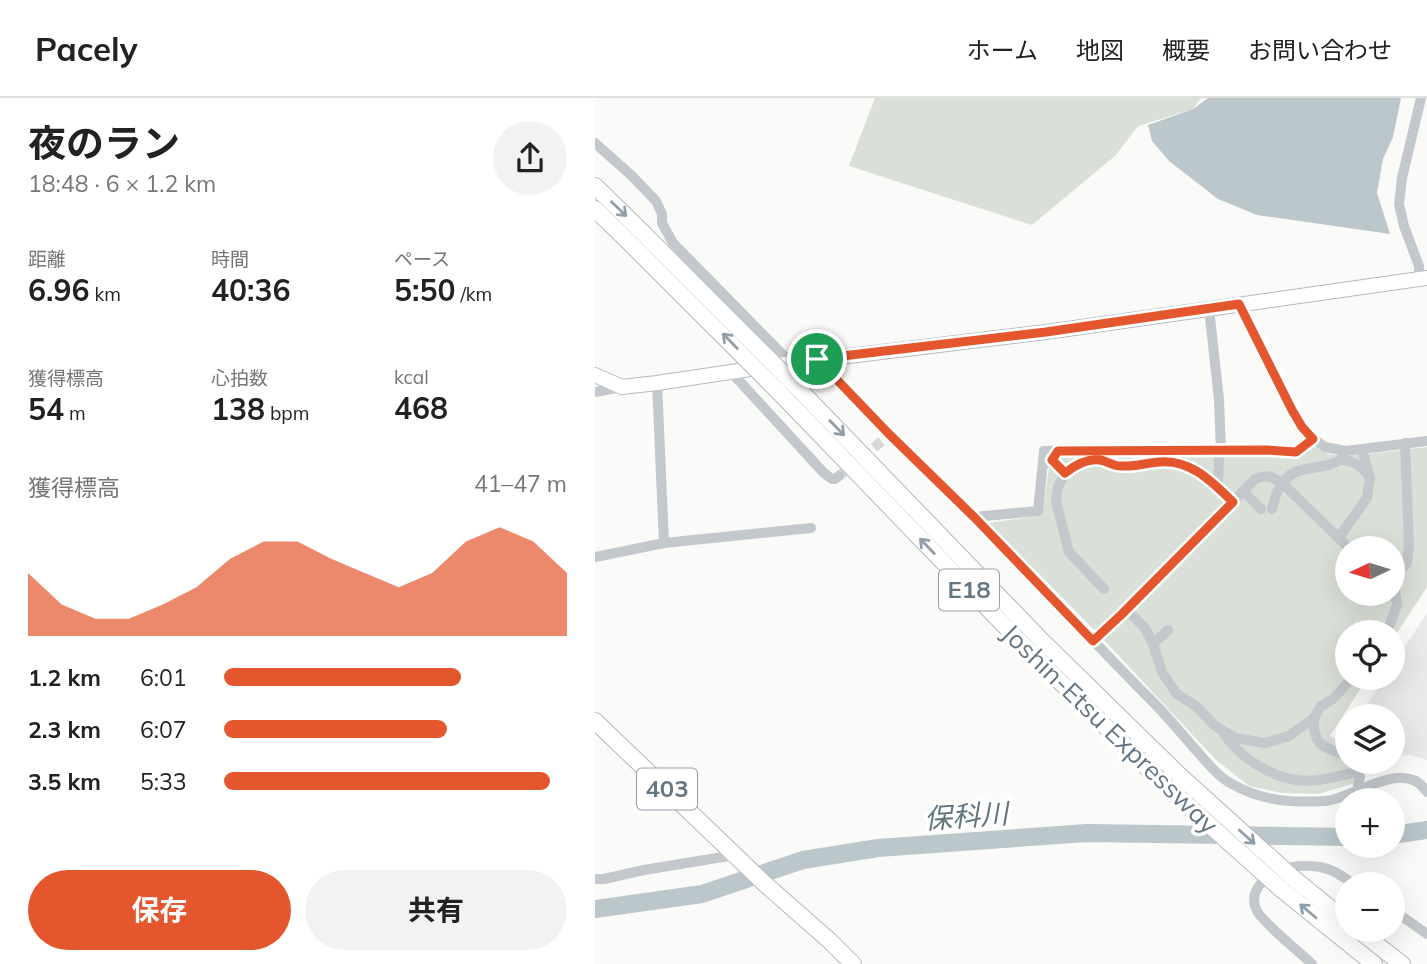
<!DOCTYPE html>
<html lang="ja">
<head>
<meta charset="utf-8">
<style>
  :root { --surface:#fff; --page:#f2f2f2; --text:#222; --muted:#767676; --line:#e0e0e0; --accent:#e4572e }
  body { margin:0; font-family:Mulish,"Noto Sans JP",sans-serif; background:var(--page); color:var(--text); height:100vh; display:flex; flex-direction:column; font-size:26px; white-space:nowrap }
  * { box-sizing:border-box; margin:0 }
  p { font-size:23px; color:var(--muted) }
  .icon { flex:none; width:38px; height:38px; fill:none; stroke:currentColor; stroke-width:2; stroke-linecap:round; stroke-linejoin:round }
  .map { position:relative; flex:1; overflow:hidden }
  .panel { display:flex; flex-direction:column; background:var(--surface); width:595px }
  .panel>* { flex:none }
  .needle { width:46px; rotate:266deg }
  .tools { position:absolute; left:740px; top:438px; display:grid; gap:14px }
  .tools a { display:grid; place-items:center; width:70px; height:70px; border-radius:50%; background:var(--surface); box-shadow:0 7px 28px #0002; font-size:35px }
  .pin { position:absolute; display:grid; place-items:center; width:60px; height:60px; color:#fff; margin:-30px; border:4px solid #fff; border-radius:50%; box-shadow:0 2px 7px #0007 }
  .round { display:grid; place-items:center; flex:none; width:74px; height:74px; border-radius:37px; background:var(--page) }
  .head { display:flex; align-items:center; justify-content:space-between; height:119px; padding:0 28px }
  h1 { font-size:38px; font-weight:700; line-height:52px }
  .stats { display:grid; grid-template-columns:repeat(3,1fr); gap:10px; height:119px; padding:7px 28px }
  .stats div { display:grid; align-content:center }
  .stats b { font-size:30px; font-weight:700 }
  .stats small { font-size:19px; font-weight:400 }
  .stats p { font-size:19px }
  .chart { height:196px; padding:14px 28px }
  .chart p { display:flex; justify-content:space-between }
  .chart svg { width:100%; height:126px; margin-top:7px; fill:var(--accent); opacity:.7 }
  .button { display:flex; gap:14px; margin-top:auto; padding:14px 28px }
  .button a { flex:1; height:80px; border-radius:42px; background:var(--accent); color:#fff; font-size:28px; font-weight:700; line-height:80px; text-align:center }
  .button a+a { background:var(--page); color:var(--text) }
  ul { padding:0 28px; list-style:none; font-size:23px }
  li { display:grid; grid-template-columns:112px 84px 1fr; align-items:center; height:52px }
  li i { height:18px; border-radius:9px; background:var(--accent) }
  header { display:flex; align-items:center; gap:42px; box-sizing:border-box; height:98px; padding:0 35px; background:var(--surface); border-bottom:2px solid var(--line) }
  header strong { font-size:33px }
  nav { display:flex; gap:38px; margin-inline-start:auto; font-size:24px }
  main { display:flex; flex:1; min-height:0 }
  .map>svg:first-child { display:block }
</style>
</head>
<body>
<header>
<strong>Pacely</strong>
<nav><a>ホーム</a><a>地図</a><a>概要</a><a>お問い合わせ</a></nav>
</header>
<main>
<section class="panel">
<div class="head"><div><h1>夜のラン</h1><p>18:48 · 6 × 1.2 km</p></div><a class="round"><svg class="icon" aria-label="share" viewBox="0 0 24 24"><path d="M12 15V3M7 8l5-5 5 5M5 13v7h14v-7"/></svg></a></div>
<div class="stats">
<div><p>距離</p><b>6.96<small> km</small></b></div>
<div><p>時間</p><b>40:36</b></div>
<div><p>ペース</p><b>5:50<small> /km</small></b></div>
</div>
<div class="stats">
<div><p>獲得標高</p><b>54<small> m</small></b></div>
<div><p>心拍数</p><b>138<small> bpm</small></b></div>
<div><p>kcal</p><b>468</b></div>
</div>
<div class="chart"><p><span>獲得標高</span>41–47 m</p>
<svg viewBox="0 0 160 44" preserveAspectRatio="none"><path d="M0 44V22L10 33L20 38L30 38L40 33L50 27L60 17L70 11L80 11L90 17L100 22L110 27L120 22L130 11L140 6L150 11L160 22V44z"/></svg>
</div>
<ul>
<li><b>1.2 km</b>6:01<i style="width:69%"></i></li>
<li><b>2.3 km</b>6:07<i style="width:65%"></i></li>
<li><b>3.5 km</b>5:33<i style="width:95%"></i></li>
</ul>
<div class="button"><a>保存</a><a>共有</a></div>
</section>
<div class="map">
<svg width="832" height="866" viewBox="0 0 832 866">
  <rect width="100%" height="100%" fill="#fafaf8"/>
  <path fill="#e8e9e9" d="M832,515V662L816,657L798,658V618H764L790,579H798V566Z"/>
  <g fill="#dadfd7" fill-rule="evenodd">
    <path d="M280,0H606L598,11L543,28L520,58L437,127L254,68Z"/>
    <path d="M717,348L734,356L753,358L832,349V489L798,541V534H752V579H773L735,638L752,647V663H771L767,679L757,686L723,696L686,695L654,688L621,662L508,541L394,425L447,417L454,370V359H691L707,358ZM752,450H798V495H752Z"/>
  </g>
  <path fill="#bbc7cb" d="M613,0H806L798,39L788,61L782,95L795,136L662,117L623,101L574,63L557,43L553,27L598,11Z"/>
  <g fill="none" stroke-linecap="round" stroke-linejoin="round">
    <g stroke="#bbc7cb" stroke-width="18">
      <path d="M798,737L832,732"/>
      <path d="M0,811L107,796L208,762L283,750L492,735L752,739"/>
    </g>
    <path stroke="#d5d9db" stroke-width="10" stroke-dasharray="10 5" stroke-linecap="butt" d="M244,378L287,343"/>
    <defs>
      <path id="major" d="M0,277L27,289L62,285L196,265L451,234L832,180"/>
      <g id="highway">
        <path d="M0,88L48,135"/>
        <path d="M0,111L35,145"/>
        <path d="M194,281L447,543L584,677"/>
        <path d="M182,292L435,554L570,687"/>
        <path d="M0,623L170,786L236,844L258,866"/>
        <path d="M697,779L752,824"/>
        <path d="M686,791L779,866"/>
        <path d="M762,831L807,866"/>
      </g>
    </defs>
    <use href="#major" stroke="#b5babe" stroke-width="16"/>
    <use href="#highway" stroke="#b4b9bd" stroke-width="18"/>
    <g stroke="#c3c8cc" stroke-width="10">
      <path d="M0,45L37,78L61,103L67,116V125L78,145L196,265"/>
      <path d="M824,181V168L809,128L804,106L807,80L826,0"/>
      <path d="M644,206L697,312L707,329L718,341L730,349L751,353L832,343"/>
      <path d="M614,210L624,302L626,353"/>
      <path d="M222,262C246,287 270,313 295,338C323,365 352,392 379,419C436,477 492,537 549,595C567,612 583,631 599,650C611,663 622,678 637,686C667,703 696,705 730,703C759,701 809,658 832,694"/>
      <path d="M136,274L228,374L237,381H240L244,378"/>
      <path d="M0,294L27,289"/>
      <path d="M448,367L457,362L470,375"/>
      <path d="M623,389L624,357"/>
      <path d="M648,393L666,411"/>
      <path d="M677,411C681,393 688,376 707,372C721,368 734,370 746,361C760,364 767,368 775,380"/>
      <path d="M379,419L443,413L449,353L672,352L701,354L718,341"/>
      <path d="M744,439L772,400L775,380L767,351"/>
      <path d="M69,445L216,430"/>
      <path d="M0,459L69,445L62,285"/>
      <path d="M509,491L474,454L461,403L463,389L470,375L483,365L503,361L522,368H545L565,364L582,365L603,372L638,404"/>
      <path d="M532,512L550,530L558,546L567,574L581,595L602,609L619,627L640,640L670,645L694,638L719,620L725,609L739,600L758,579"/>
      <path d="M792,534L802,507L798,479L812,465L814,448L810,345"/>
      <path d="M498,543L532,512L660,381C673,376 676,378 687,385L754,450"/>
      <path d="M558,546L573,532"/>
      <path d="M719,620C717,649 730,649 752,658"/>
      <path d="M629,636C645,659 673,678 702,682C721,685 743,678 762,674L765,678L762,693"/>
      <path d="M0,781H9L49,772L140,757"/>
      <path d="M798,812L832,836"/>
      <path d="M717,866C705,854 669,826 662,813C650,790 678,772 698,769C706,767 717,768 725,769C738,771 748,779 759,786"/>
    </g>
    <use href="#major" stroke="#fff" stroke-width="14"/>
    <use href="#highway" stroke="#fff" stroke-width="16"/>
    <defs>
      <g id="highway-bridge">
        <path d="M48,135L194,281"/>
        <path d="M35,145L182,292"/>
        <path d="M584,677L697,779"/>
        <path d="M570,687L686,791"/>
      </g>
    </defs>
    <use href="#highway-bridge" stroke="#b4b9bd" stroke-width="18" stroke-linecap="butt"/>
    <use href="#highway-bridge" stroke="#fff" stroke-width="16"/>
  </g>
  <defs><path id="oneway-shaft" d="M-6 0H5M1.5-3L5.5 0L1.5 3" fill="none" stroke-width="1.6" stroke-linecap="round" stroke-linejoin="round" transform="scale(1.75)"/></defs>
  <g stroke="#939fa8">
    <use href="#oneway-shaft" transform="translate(24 111) rotate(44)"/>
    <use href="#oneway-shaft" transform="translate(135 243) rotate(-134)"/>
    <use href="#oneway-shaft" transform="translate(242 330) rotate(46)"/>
    <use href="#oneway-shaft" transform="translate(332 448) rotate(-134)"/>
    <use href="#oneway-shaft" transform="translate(652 739) rotate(42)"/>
    <use href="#oneway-shaft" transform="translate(713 813) rotate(-140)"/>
  </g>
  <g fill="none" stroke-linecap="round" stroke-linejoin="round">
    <defs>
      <path id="route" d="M644,206L697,312L707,329L718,341L701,354L672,352L463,353L457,362L470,375C480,367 492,360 505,362C512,363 518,368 526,368C539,369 551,365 564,364C596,361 617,384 638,404L527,516L498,543L379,419L294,336L222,261L451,234Z"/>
    </defs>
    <use href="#route" stroke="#fff" stroke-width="14"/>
    <use href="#route" stroke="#e4572e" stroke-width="9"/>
  </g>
  <g text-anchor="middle" stroke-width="7" stroke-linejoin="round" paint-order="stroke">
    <g fill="#fff" stroke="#939fa8" stroke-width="2">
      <rect x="344" y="471.5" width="60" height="41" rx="5"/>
      <rect x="42" y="670.5" width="60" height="41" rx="5"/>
    </g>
    <g font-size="24" font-weight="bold" fill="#657683">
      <text x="374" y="500">E18</text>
      <text x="72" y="699">403</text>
    </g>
    <g font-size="26" fill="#657683" stroke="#fff">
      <text transform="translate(515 631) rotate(44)" y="9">Joshin-Etsu Expressway</text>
    </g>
    <g font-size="28" font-style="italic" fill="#60757c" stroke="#fff">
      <text transform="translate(371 718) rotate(-4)" y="10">保科川</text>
    </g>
  </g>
</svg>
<div class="tools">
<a><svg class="needle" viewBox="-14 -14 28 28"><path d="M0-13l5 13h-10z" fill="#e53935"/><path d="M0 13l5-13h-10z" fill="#767676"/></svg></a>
<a><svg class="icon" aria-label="locate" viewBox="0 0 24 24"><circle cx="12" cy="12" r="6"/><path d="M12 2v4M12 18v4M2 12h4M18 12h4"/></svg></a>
<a><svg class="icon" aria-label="layers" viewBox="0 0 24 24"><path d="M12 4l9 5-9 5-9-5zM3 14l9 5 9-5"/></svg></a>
<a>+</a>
<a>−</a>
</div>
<div class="pin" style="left:222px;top:261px;background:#1e9e55"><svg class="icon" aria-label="arrive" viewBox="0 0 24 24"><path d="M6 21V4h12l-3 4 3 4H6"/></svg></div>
</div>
</main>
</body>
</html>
